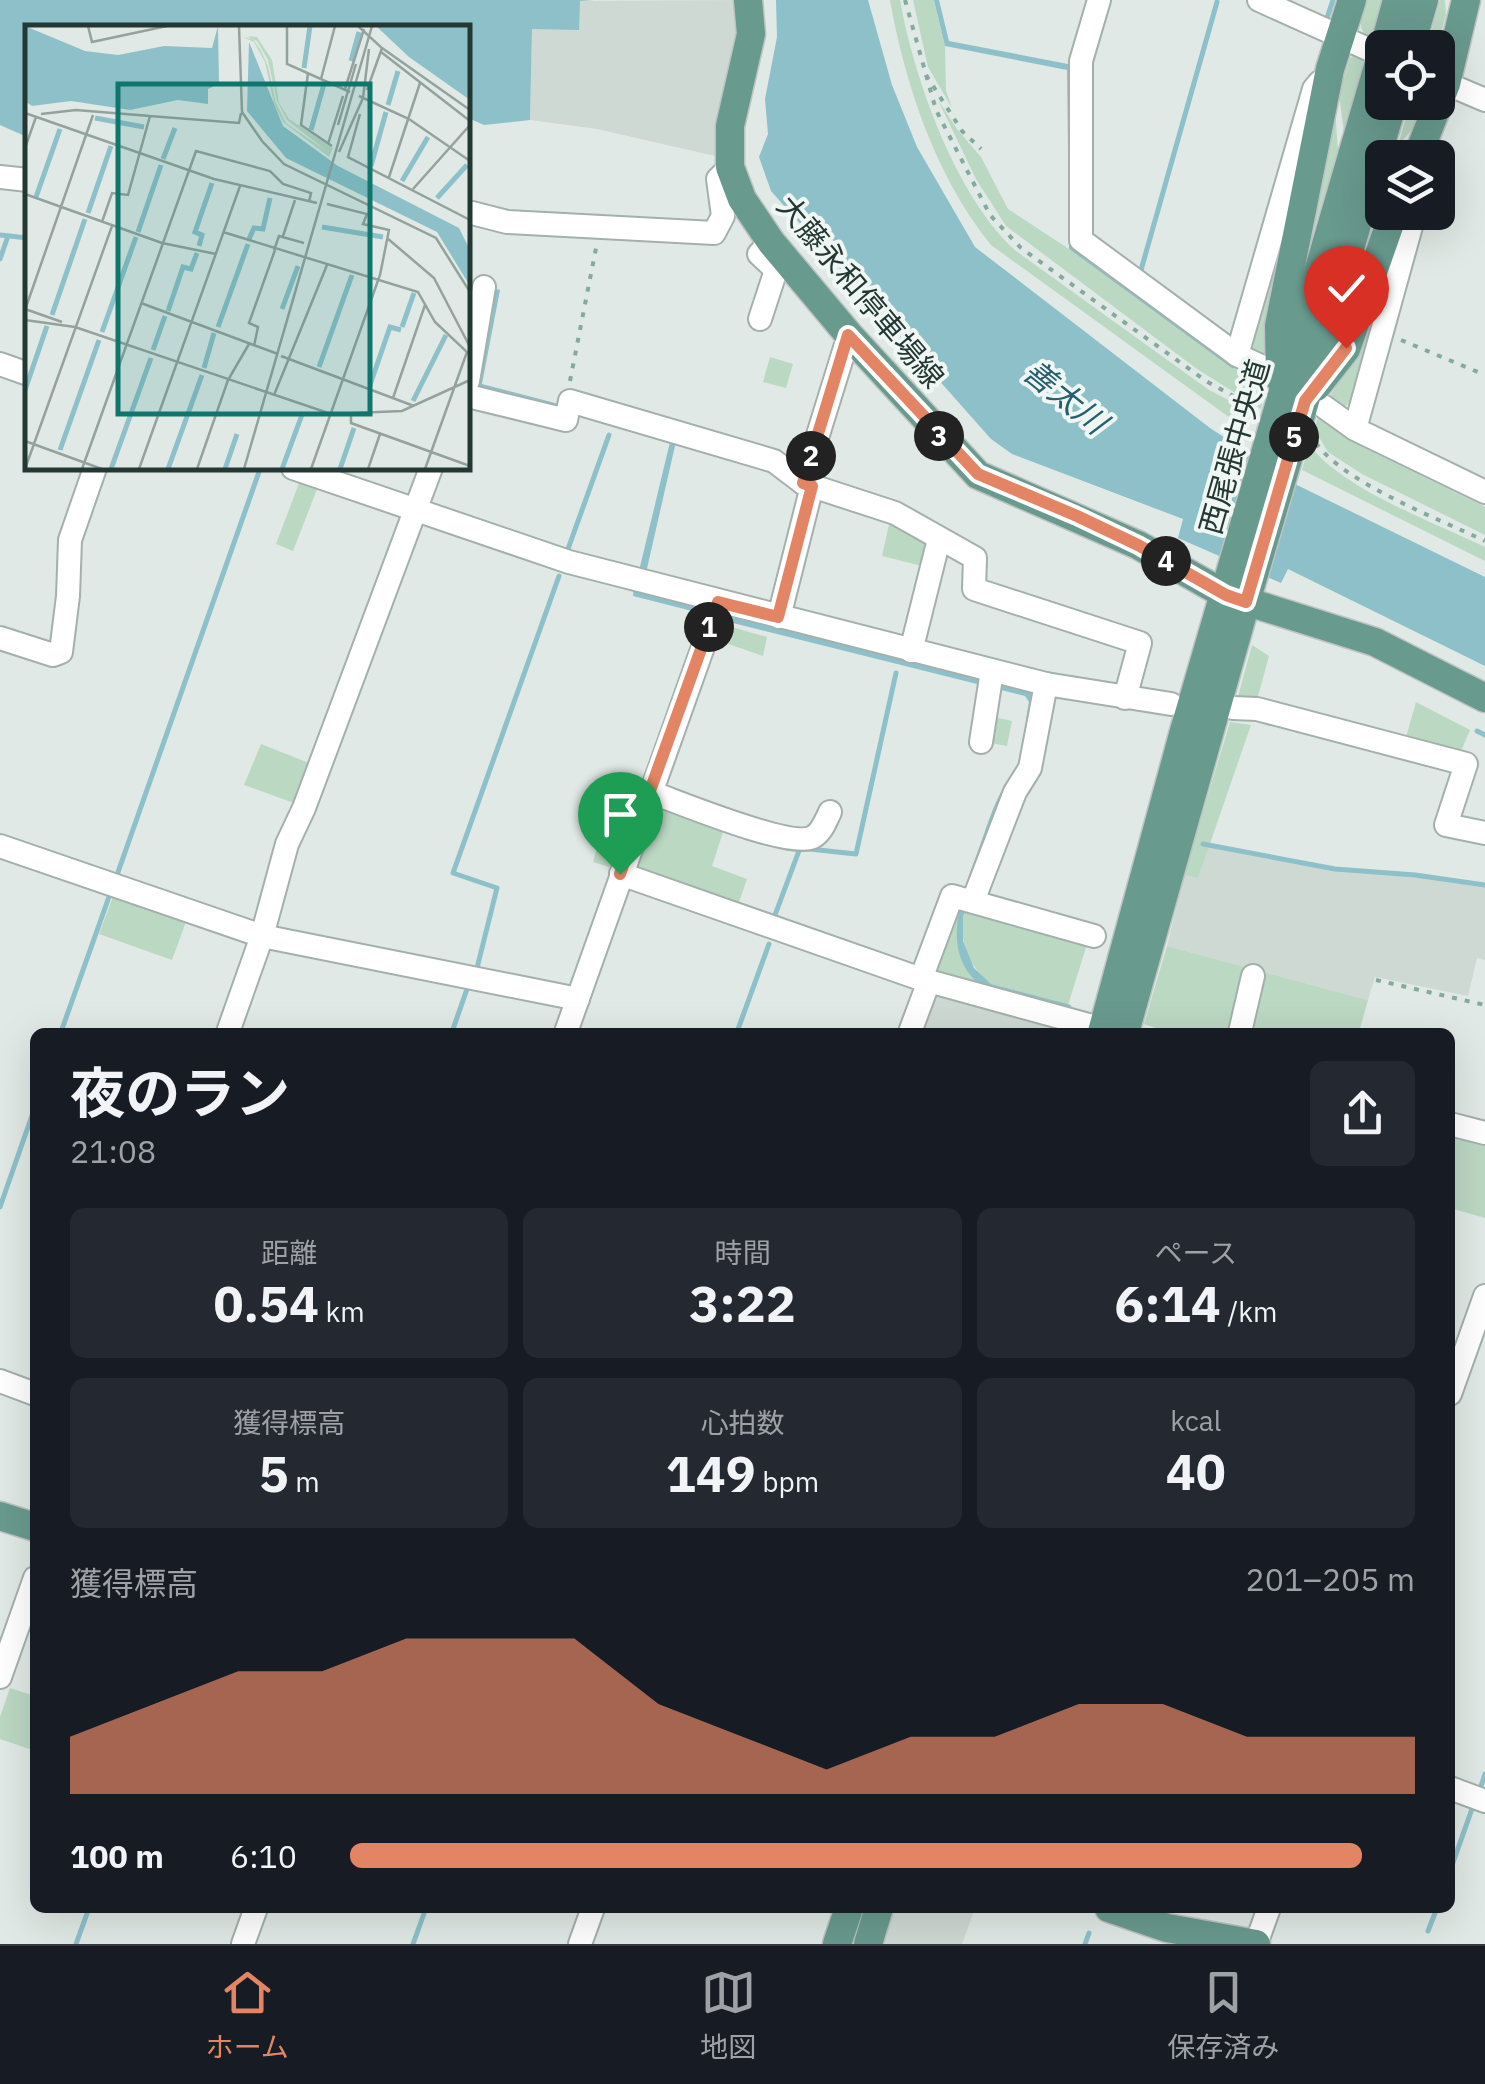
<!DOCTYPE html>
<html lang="ja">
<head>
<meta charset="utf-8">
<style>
  :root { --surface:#171b24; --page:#242831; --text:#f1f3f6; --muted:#9ea1a6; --line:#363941; --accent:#e38565 }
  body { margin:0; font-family:"IBM Plex Sans","Noto Sans JP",sans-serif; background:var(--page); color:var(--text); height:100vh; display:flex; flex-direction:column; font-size:38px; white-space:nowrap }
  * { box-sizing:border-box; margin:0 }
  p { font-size:32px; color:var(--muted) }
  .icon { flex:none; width:55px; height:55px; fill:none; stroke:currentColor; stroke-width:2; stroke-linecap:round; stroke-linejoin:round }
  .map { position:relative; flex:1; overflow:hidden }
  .details { position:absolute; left:30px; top:1028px; width:1425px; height:885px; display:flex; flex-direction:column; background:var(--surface); border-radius:15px; box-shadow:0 10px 40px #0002 }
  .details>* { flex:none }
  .fabs { position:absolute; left:1365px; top:30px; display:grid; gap:20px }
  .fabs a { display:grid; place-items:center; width:90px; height:90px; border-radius:15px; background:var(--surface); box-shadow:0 10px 40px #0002; font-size:50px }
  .pin { position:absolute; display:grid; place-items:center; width:85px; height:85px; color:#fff; margin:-102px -42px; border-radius:50% 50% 50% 0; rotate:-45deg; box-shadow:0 0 10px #0007 }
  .pin .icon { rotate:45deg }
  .km { position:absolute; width:50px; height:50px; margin:-25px; border-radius:50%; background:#222; color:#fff; font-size:28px; line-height:50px; text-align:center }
  .round { display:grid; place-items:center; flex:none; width:105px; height:105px; border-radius:15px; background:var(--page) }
  .headline { display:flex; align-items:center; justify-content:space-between; height:170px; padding:0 40px }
  h1 { font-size:55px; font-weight:700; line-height:75px }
  .metrics { display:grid; grid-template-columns:repeat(3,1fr); gap:15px; height:170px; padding:10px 40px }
  .metrics div { display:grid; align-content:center; border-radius:15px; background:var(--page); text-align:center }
  .metrics b { font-size:50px; font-weight:700 }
  .metrics small { font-size:28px; font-weight:400 }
  .metrics p { font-size:28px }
  .chart { height:280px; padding:20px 40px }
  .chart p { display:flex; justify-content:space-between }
  .chart svg { width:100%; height:180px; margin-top:10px; fill:var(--accent); opacity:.7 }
  ul { padding:0 40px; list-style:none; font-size:32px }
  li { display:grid; grid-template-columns:160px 120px 1fr; align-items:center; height:75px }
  li i { height:25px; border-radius:12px; background:var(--accent) }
  .tab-bar { display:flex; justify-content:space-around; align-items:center; height:140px; border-top:2px solid var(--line); background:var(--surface); font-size:28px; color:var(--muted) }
  .tab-bar a { display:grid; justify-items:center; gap:5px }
  .tab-bar .selected { color:var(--accent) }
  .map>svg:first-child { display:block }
</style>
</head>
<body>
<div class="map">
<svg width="1485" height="1944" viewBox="0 0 1485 1944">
  <rect width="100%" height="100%" fill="#e0e9e5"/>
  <g fill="#cfd9d4">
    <path d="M736,0L735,54L718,115L715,156L597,129L530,120L532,29L579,1Z"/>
    <path d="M1207,846L1334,870L1414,876L1485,886V960L1477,958L1468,996L1375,977L1368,1000L1167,946L1184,875L1198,877Z"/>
    <path d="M931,994L1066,1032H918Z"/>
    <path d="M888,1908H975L962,1944H877Z"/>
  </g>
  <g fill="#bbd8c3">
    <path d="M890,0H900C914,79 956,197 1016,251L1209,390L1253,413L1244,428L991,245C936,177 905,85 890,0Z"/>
    <path d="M913,0H934L945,46L946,91L952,108L928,67Z"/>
    <path d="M1367,0H1383L1371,39C1354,28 1362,17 1367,0Z"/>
    <path d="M1440,0H1445L1446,15L1437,47H1427Z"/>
    <path d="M1357,54L1365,58L1344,133L1339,94L1350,58Z"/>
    <path d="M1334,94L1338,151L1285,325Z"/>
    <path d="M938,100L957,129L981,157L1008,209L1069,249L1233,369L1237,364L1266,378L1261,409L1197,369L1006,226L976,179Z"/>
    <path d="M1410,103H1425L1418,122L1398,146Z"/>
    <path d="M1308,139L1266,358L1249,349Z"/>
    <path d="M1402,213L1360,390L1346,406L1337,407L1328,399L1347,368Z"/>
    <path d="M770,357L793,364L786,388L763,382Z"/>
    <path d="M1320,411L1349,434L1348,440L1485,507V535L1362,474L1328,452L1314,429Z"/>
    <path d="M1309,445C1346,491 1431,521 1485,547V561L1302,470Z"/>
    <path d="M301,478L319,484L293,551L276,544Z"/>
    <path d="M891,515L929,535L922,566L882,556Z"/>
    <path d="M724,628H735L767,637L763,656L720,641Z"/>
    <path d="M1252,645L1269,656L1257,700H1237Z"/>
    <path d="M1416,702L1470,730L1459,756L1405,741Z"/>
    <path d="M989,716L1012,721L1007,746L985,742Z"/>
    <path d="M1230,722L1251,725L1198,878L1184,875Z"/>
    <path d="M261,744L309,763L294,803L244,785Z"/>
    <path d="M611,796L635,805L613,868L593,862Z"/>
    <path d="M660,801L726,823L712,866L747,879L737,908L636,870Z"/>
    <path d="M114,894L187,919L172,960L99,934Z"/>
    <path d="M959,905L957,941L986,989L933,977Z"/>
    <path d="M966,907L1088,941L1068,1005L991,984C967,966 956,935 966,907Z"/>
    <path d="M1167,946L1368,1000L1359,1032H1169L1144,1024Z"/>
    <path d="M1450,1133L1485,1142V1218L1450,1208Z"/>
    <path d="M10,1688L35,1696V1751L0,1739V1717Z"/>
  </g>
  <g fill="#8ec0c9">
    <path d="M0,0H594L580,1L579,30L532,29L530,120L484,125L468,118V28H28L27,137L0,125Z"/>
    <path d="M776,0H868L892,85L917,147L975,247L1210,428L1297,485L1485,577V666L1288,569L1281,583L1178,538L1183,519L1012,454L991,439L771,191L759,157L768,134L765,99L777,37Z"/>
    <path d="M934,0H939L949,41L1073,65L1075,149L1068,150L1067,70L945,46Z"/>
    <path d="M1068,165H1075V246L1237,364L1233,369L1069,249Z"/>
    <path d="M493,288L500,290L482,384L559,404L558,410L472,388Z"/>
    <path d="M677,437L646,573L639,571L670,442Z"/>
    <path d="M634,587L696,606L700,613L633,596Z"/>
    <path d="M733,617L1030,690L1036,697L1022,770L1004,801L963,917V941L974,968L991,984L1071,1005L1069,1013L986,989C935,955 963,893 979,848C986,829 992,808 1002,790C1006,783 1011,777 1015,771C1024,752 1025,723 1029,702L1025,696L729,622Z"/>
  </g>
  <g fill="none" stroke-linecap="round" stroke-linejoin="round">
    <g stroke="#8ec0c9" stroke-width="5">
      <path d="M1327,18L1333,0"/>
      <path d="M0,235L28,238"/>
      <path d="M0,259L8,236"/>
      <path d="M1141,270L1217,2"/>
      <path d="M568,549L609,435"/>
      <path d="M1477,731L1485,735"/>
      <path d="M1203,844L1335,869L1415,875L1485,885"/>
      <path d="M117,875L260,469"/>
      <path d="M775,915L800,848L856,854L896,673"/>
      <path d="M477,968L497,888L453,873L559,576"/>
      <path d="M61,1032L110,894"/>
      <path d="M452,1032L467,989"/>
      <path d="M737,1032L769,944"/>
      <path d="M0,1207L35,1107"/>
      <path d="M1480,1789L1485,1774"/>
      <path d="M1450,1871L1473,1806"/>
      <path d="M1428,1931L1437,1908"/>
      <path d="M76,1944L89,1908"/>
      <path d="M413,1944L426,1908"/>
      <path d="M1085,1944L1089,1933"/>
    </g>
    <defs>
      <g id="minor">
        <path d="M1099,0L1081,61V240L1237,355L1265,368"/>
        <path d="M1259,0L1368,49"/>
        <path d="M1438,80L1485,100"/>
        <path d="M0,177L28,180"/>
        <path d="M468,212L507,222L714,233L723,216L718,179L730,167"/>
        <path d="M1415,212L1355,429L1485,492"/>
        <path d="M760,319L776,270L759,254L771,242"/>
        <path d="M1237,355L1314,89L1320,82"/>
        <path d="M0,364L28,374"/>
        <path d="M468,381L484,287"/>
        <path d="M468,396L566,420L570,401L774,461L803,483L895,513L975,558L974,589L1140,643L1125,698"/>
        <path d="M1323,406L1355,429"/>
        <path d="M293,468L569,562L1046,684L1171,704"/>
        <path d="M803,483L849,335"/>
        <path d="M779,617L812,486"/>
        <path d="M0,638L53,655L61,652L68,596L70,540L95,468"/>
        <path d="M911,651L939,539"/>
        <path d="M1233,708L1257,709L1466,764L1446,825L1485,833"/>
        <path d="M981,742L992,671"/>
        <path d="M650,792C679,802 790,849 813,837C822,832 826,820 830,812"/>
        <path d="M0,846L262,936L578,999"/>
        <path d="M621,874L921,979L1114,1032"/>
        <path d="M973,901L1015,792L1030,768L1046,684"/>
        <path d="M921,979L952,896L1094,936"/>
        <path d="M228,1032L262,936L287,844L304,808L431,468"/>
        <path d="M566,1032L719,602"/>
        <path d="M910,1032L929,981"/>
        <path d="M1240,1032L1253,976"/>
        <path d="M1450,1124L1485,1133"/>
        <path d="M0,1381L35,1394"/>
        <path d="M1450,1394L1485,1296"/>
        <path d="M0,1677L35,1578"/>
        <path d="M1450,1788L1485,1801"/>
        <path d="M243,1944L256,1908"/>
        <path d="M580,1944L593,1908"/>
        <path d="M1256,1944L1269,1908"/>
      </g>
      <g id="major">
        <path d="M748,0L751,34L730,126V167L742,199L771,242L849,335L978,475L1138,545L1226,595L1375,642L1485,698"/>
        <path d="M1384,48L1397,0"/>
        <path d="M1410,48L1424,0"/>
        <path d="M1417,158L1446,84L1466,0"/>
        <path d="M1280,379L1279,326L1330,69L1352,0"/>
        <path d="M1316,387L1346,349L1394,212"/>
        <path d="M1102,1032L1184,731L1382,53"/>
        <path d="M1125,1032L1252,581L1393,102"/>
        <path d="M0,1516L35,1527"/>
        <path d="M1109,1908L1167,1928L1256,1944"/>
        <path d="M837,1944L849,1908"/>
        <path d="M868,1944L879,1908"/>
      </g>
    </defs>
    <use href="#minor" stroke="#a4b0ac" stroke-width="26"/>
    <use href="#major" stroke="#bdc3c2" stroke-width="31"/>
    <g stroke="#84aa9e" stroke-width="4" stroke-dasharray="5 8" stroke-linecap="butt">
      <path d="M905,0L936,110L990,215L1021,248L1206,381L1255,408"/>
      <path d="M926,75L962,131L981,149"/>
      <path d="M1401,340L1485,375"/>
      <path d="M570,381L597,243"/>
      <path d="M1316,443C1344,483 1439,519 1485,541"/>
      <path d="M1376,980L1485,1005"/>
    </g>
    <use href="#minor" stroke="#fff" stroke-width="22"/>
    <use href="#major" stroke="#699a8e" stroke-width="28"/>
  </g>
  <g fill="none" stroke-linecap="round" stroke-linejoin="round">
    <defs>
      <path id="route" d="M620,874L718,602L778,617L812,486L803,483L848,335L978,474L1077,516L1138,545L1226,595L1246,602L1305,401L1346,348"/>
    </defs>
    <use href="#route" stroke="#fff" stroke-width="20"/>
    <use href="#route" stroke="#e38565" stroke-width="12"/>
  </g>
  <g text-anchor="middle" stroke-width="8" stroke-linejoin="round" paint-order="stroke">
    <g font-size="30" fill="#233832" stroke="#f0f6f3">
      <text transform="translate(860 292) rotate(50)" y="10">大藤永和停車場線</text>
      <text transform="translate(1235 447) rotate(-74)" y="10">西尾張中央道</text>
    </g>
    <g font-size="32" font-style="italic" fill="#24606d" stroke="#f0f6f3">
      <text transform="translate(1065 397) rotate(39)" y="11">善太川</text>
    </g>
  </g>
  <g transform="translate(25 25)">
    <rect width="445" height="445" fill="#e0e9e5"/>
    <path d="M222,11L232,12L247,35L254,78L264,94L308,123L304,132L258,97L249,79L240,37L229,17L218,12L228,14L235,24L243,41L251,78L261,98L303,127L262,95L252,76L243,35L232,16Z" fill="#bbd8c3"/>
    <path d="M0,1L60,26L93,30L139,21L187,23L193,1L194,59L183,64V79L153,75L105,85L46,76L7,81L0,76ZM351,1H445V75L384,32ZM224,17L258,101L313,141L434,203L445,225V261L412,207L261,133L222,86Z" fill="#8ec0c9"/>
    <path fill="none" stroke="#8ec0c9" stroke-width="5" d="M326,36L334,7M279,43L285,1M363,80L373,46M70,93L119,102M286,105L299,59M138,134L150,103M346,141L361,87M377,156L403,112M11,172L35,104M412,173L442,140M63,188L86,121M297,202L358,212M113,207L136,140M224,214L229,203L238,204L245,173M174,221L177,210L170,207L187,158M257,284L273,241M143,286L158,242L166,244L172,228M27,290L60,194M193,302L223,219M377,302L389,268M77,307L111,212M128,325L140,291M294,342L327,250M179,343L189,308M345,360L365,302L376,305M0,365L22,301M388,376L421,310M35,425L74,315M86,444L126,333M143,444L177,350M200,444L212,409M257,444L278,387M315,444L329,403"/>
    <path fill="none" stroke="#94a29d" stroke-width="2.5" d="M63,1L67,17L142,1M214,1L217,87L237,116L259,139L411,213L445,267M262,1V39L325,67M333,1L357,23L342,65M357,23L445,85M356,27L445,96M283,48L276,100L307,121M296,54L310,1M320,64L339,4M334,71L384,94L445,136M0,88L189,154L292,178M16,89L51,85L125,91M335,89L323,132L445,195M313,100L331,39M303,119L318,71M0,123L11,92M314,127L338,73L344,24M364,152L395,58M388,164L445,100M0,169L137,218L191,229M77,197L87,168L103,170L125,91L214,98L216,88M198,207L393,267L410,297L442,327L400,444M258,211L270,175M362,213L409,253L445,322M249,225L254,211L279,218M116,278L253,329M0,284L37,297M0,285L68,90M0,295L50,302L306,389L377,386L445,355M229,321L233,302L224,298L250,225M256,331L389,381M249,370L302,240M368,373L400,280M326,391V398L445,441M0,416L77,444M0,444L87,201M57,444L171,126L245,146L258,159L286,168L284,177M114,444L215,161M172,444L203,355L224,319M219,444L347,1M286,444L355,250L364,205L338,199L342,189L302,179M343,444L355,409"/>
    <path fill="#0f766e" fill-opacity="0.15" stroke="#0f766e" stroke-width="5" d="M93,59H345V389H93Z"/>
    <rect width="445" height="445" fill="none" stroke="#233832" stroke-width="5"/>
  </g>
</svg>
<div class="fabs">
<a><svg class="icon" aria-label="locate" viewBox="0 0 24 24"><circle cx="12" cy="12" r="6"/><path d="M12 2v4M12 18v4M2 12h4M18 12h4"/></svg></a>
<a><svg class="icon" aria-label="layers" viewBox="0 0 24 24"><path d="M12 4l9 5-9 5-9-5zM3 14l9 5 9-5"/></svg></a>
</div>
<div class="pin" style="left:620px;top:874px;background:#1e9e55"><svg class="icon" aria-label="arrive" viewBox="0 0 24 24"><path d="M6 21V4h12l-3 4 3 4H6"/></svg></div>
<div class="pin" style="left:1346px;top:348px;background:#d93025"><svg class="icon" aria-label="check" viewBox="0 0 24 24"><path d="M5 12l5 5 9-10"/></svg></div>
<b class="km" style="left:709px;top:627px">1</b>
<b class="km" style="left:811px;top:456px">2</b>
<b class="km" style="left:939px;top:436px">3</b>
<b class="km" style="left:1166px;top:561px">4</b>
<b class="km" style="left:1294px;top:437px">5</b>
<section class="details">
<div class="headline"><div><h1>夜のラン</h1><p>21:08</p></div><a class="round"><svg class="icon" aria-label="share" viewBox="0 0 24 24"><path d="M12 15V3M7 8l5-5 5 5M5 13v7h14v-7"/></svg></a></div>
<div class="metrics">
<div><p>距離</p><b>0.54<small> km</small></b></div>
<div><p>時間</p><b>3:22</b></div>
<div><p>ペース</p><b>6:14<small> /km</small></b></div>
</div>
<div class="metrics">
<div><p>獲得標高</p><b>5<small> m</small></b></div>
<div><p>心拍数</p><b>149<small> bpm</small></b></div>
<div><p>kcal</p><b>40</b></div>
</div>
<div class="chart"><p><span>獲得標高</span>201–205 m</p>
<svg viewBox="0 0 160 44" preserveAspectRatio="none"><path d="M0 44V30L10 22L20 14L30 14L40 6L50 6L60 6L70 22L80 30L90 38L100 30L110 30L120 22L130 22L140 30L150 30L160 30V44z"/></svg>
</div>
<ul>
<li><b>100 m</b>6:10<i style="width:95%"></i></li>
</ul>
</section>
</div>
<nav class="tab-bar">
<a class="selected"><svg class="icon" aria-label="home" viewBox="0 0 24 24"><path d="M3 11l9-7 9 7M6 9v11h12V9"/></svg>ホーム</a>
<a><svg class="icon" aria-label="map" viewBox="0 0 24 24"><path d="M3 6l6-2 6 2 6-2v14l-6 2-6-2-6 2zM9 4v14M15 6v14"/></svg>地図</a>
<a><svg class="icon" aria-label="saved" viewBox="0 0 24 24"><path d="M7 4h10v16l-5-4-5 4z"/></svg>保存済み</a>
</nav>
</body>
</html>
